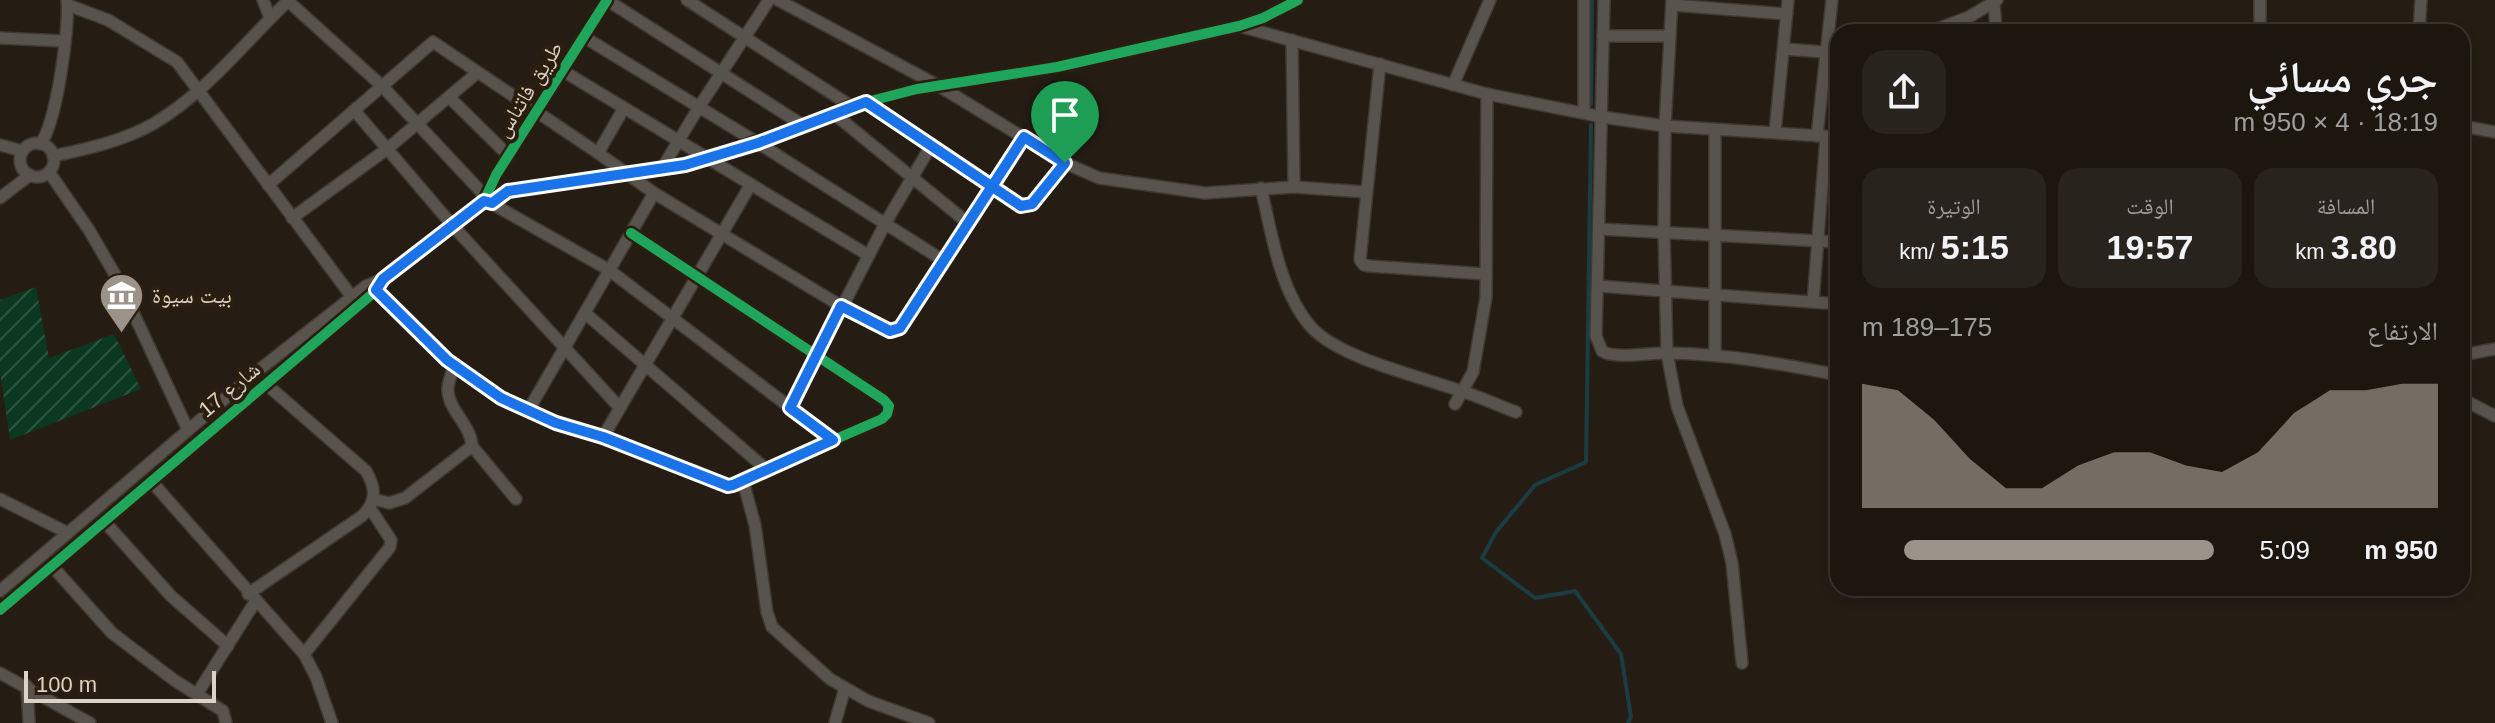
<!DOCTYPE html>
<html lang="ar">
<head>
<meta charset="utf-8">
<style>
  :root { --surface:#1c160f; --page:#29231d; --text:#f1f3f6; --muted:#a09f9e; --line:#3a352f; --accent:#9b9389 }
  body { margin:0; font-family:Helvetica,"Noto Naskh Arabic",sans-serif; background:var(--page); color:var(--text); direction:rtl; height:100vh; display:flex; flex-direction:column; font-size:30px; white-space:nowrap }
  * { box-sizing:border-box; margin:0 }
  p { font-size:26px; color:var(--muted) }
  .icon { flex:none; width:44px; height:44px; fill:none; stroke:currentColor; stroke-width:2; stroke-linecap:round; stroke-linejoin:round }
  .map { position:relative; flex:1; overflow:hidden; direction:ltr }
  .panel { position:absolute; left:1830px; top:24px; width:640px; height:572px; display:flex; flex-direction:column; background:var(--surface); border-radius:24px; box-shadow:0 4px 12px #0003,0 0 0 2px var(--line); direction:rtl }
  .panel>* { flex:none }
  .scale { position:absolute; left:24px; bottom:20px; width:192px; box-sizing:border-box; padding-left:8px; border:4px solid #dbd3c8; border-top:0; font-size:22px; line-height:28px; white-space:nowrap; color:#dbd3c8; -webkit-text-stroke:6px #2b1e0e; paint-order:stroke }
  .pin { position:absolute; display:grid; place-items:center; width:68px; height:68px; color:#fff; margin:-82px -34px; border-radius:50% 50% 50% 0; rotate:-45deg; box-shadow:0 0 8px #0007 }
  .pin .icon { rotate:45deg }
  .round { display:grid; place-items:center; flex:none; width:84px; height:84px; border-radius:24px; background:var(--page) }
  .overview { display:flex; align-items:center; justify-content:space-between; height:136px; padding:0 32px }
  h1 { font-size:44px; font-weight:600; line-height:60px }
  .figures { display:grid; grid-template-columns:repeat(3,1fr); gap:12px; height:136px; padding:8px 32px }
  .figures div { display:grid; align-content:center; border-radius:20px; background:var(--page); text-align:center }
  .figures b { font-size:34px; font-weight:600 }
  .figures small { font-size:22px; font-weight:400 }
  .figures p { font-size:22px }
  .chart { height:224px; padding:16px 32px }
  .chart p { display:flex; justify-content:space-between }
  .chart svg { width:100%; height:144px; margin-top:8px; fill:var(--accent); opacity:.7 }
  ul { padding:0 32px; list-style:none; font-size:26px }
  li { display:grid; grid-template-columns:128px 96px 1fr; align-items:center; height:60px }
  li i { height:20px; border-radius:10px; background:var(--accent) }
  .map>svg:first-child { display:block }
</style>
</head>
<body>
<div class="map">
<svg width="2495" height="723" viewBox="0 0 2495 723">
  <defs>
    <pattern id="garden-furrows" width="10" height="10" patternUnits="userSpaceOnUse" patternTransform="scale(2)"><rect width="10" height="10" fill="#0a3820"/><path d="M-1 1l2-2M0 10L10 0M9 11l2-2" fill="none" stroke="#2d543f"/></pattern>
  </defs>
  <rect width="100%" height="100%" fill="#251d14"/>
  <path fill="url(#garden-furrows)" d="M36,287L49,358L114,334L141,389L10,440L0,372V300Z"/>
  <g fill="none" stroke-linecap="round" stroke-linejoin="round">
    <g stroke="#1a3c42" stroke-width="4">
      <path d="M1591,104L1592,0"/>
      <path d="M1591,125L1586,462L1535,485L1496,532L1482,558L1535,598L1575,591L1621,654L1631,717L1628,723"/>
    </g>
    <defs>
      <g id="street">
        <path d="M263,0L270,18"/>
        <path d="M607,0L804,126"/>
        <path d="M687,0L851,106"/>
        <path d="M778,0L939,86L1065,163L1099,178L1205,193L1294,187L1366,192"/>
        <path d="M1604,0L1596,336L1602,351C1615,360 1653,352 1670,353C1727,354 1782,364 1838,375"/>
        <path d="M1672,0L1665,126L1664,232L1667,353L1677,406L1725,534L1732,563L1742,663"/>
        <path d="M2260,0V32"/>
        <path d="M288,1L382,86L486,197"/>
        <path d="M1994,3L1996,29L2003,32"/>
        <path d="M68,5L108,20L177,62L352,297"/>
        <path d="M1672,5L1787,14"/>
        <path d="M1239,26L1487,94L1602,117L1665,126L1838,137"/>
        <path d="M1929,32L1969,17L1997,0"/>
        <path d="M2419,32L2421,0"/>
        <path d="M1603,36H1670"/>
        <path d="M584,37L758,143L944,261"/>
        <path d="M0,38L64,41"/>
        <path d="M1292,40L1294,187"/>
        <path d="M1784,49L1838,53"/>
        <path d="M1380,64L1360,260L1364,265L1369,266L1486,274"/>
        <path d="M563,71L868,255"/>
        <path d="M1453,85L1490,0"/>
        <path d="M450,98L509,156"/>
        <path d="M866,102L1021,206L1032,204L1065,163"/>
        <path d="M624,108L598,153L654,193L841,306L893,332L900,328L1024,137"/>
        <path d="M354,110L453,226L620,408"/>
        <path d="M833,113L968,223"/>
        <path d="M1584,113V0"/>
        <path d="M2462,126L2495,132"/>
        <path d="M1715,130V355"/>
        <path d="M1775,132L1788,0"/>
        <path d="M1817,136L1832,0"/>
        <circle cx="37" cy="160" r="17"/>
        <path d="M40,144C56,127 70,25 67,1"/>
        <path d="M0,145L23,151"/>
        <path d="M53,156C87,149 123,141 153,124C206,93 245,42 289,0"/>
        <path d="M661,170L699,107L769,0"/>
        <path d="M49,172L89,230L117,278L188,430"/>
        <path d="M268,185L433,42L598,153"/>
        <path d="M1261,188C1272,234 1279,290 1311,327C1339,358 1418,376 1458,390C1478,396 1497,405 1516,412"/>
        <path d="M0,198L30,175"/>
        <path d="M489,202L609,270L833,440"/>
        <path d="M492,203L503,193L516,189L587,181L685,165L804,126L851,106L917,89L1057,67L1239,26L1263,18L1298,0"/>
        <path d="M292,218L387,149L477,73"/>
        <path d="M1599,229L1838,242"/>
        <path d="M1598,286L1838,304"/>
        <path d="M376,290L447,360L501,398L556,423L603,437L728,486L882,419L887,414L889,406L884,400L631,233"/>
        <path d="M1813,302L1826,137"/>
        <path d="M585,313L766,469"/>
        <path d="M2462,355L2495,349"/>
        <path d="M2462,399L2495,416"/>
        <path d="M1455,404L1473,372L1486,297L1487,94"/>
        <path d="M790,408L886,222L932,144"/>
        <path d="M528,411L654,193"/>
        <path d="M603,437L751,184"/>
        <path d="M472,446L516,499"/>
        <path d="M151,481L304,654L316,677L332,723"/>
        <path d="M743,481L755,525L767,612L772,627L830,679L868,701L929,723"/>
        <path d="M0,499L68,533"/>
        <path d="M373,499L389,503L405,498L472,446C471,425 449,411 448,391C447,383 452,374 454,366"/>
        <path d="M104,521L171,596L228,646"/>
        <path d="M52,566L112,633L174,680L223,711L226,723"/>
        <path d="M0,591L255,373L366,286L383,279"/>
        <path d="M248,594L362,516C377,502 376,488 366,471L266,384"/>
        <path d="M0,610L371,295L383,279L484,201L496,175L607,0"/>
        <path d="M304,654L390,547L391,540L370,508"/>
        <path d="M0,673L90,723"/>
        <path d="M27,686L29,723"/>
        <path d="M197,694L255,602"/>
        <path d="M835,723L845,688"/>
      </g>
    </defs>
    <use href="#street" stroke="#3f3932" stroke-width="14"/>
    <use href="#street" stroke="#58534c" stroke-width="11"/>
    <defs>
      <g id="cycleway">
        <path d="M492,203L503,193L516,189L587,181L685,165L804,126L851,106L917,89L1057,67L1239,26L1263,18L1298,0"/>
        <path d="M376,290L447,360L501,398L556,423L603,437L728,486L882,419L887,414L889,406L884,400L631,233"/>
        <path d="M0,610L371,295L383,279L484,201L496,175L607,0"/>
      </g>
    </defs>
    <use href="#cycleway" stroke="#2b1e0e" stroke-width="15"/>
    <use href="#cycleway" stroke="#20a55d" stroke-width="10"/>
  </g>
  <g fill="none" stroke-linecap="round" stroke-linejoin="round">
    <defs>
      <path id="route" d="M1065,163L1032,204L1021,206L866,102L758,143L685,165L508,191L492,203L484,201L383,279L376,290L447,360L501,398L556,423L603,437L728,486L733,485L833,440L790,408L841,306L890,331L900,328L1024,137L1065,163"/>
    </defs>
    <use href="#route" stroke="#fff" stroke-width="16"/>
    <use href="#route" stroke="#1a73e8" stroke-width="10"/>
  </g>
  <defs>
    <symbol id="museum-pin" viewBox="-11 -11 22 30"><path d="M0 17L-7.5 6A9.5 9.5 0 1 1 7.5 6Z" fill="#9b9389" stroke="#2b1e0e"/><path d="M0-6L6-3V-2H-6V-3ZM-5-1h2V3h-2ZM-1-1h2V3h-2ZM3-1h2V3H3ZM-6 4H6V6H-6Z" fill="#fff"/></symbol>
  </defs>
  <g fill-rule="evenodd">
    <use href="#museum-pin" x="96" y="270" width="51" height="69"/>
  </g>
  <g text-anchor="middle" stroke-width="8" stroke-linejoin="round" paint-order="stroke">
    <g font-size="22" fill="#dbd3c8" stroke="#2b1e0e">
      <text transform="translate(528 89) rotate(-58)" y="8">طريق فاتناس</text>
      <text transform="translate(229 389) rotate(-40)" y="8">شارع 17</text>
    </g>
    <g font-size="22" fill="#dbd3c8" stroke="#2b1e0e" text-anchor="start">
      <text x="152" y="303">بيت سيوة</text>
    </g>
  </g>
</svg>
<div class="scale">100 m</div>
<div class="pin" style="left:1065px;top:163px;background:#1e9e55"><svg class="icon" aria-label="arrive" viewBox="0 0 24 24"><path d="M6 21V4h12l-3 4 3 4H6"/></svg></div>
<section class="panel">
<div class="overview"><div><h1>جري مسائي</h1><p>18:19 · 4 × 950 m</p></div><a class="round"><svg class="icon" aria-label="share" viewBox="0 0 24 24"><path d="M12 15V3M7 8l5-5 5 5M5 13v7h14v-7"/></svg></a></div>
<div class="figures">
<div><p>المسافة</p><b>3.80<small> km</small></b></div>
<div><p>الوقت</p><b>19:57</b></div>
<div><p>الوتيرة</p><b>5:15<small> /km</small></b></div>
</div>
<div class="chart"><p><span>الارتفاع</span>175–189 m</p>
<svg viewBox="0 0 160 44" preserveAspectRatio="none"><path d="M0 44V6L10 8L20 17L30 29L40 38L50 38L60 31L70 27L80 27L90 31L100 33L110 27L120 15L130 8L140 8L150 6L160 6V44z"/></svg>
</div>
<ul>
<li><b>950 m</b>5:09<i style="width:88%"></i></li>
</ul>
</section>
</div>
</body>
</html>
